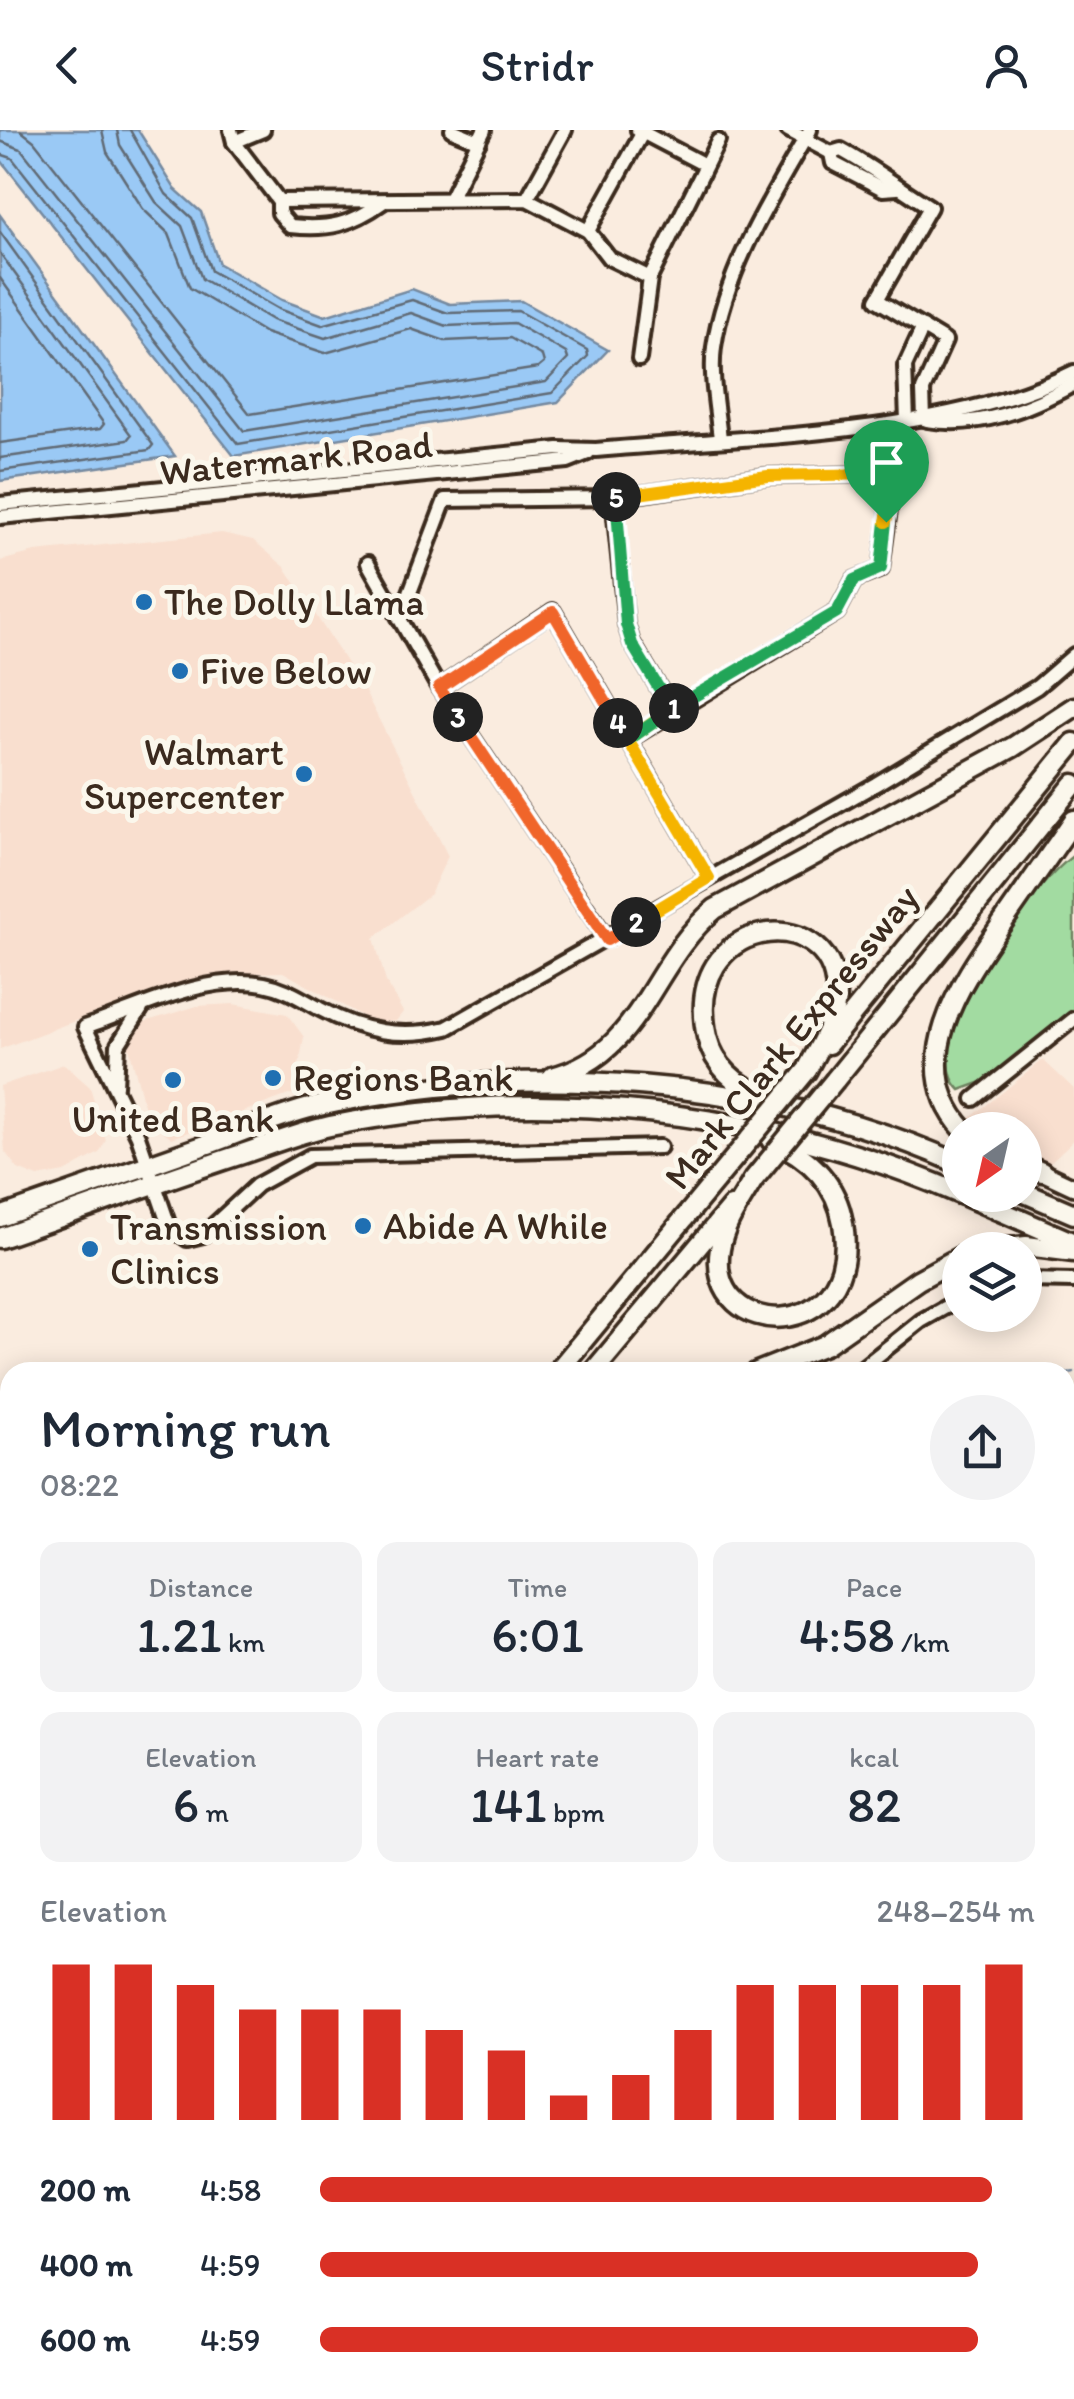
<!DOCTYPE html>
<html lang="en">
<head>
<meta charset="utf-8">
<style>
  :root { --surface:#fff; --page:#f2f2f3; --text:#1f2937; --muted:#747a83; --accent:#d93025 }
  body { margin:0; font-family:Itim,sans-serif; background:var(--page); color:var(--text); height:100vh; display:flex; flex-direction:column; font-size:38px; white-space:nowrap }
  * { box-sizing:border-box; margin:0 }
  p { font-size:32px; color:var(--muted) }
  .icon { flex:none; width:55px; height:55px; fill:none; stroke:currentColor; stroke-width:2; stroke-linecap:round; stroke-linejoin:round }
  .map { position:relative; flex:1; overflow:hidden }
  .side { position:absolute; left:0px; top:1232px; width:1075px; height:1038px; display:flex; flex-direction:column; background:var(--surface); border-radius:30px 30px 0 0; box-shadow:0 5px 25px #0003 }
  .side>* { flex:none }
  .needle { width:65px; rotate:214deg }
  .controls { position:absolute; left:942px; top:982px; display:grid; gap:20px }
  .controls a { display:grid; place-items:center; width:100px; height:100px; border-radius:50%; background:var(--surface); box-shadow:0 5px 25px #0003; font-size:50px }
  .pin { position:absolute; display:grid; place-items:center; width:85px; height:85px; color:#fff; margin:-102px -42px; border-radius:50% 50% 50% 0; rotate:-45deg; box-shadow:0 0 10px #0007 }
  .pin .icon { rotate:45deg }
  .km { position:absolute; width:50px; height:50px; margin:-25px; border-radius:50%; background:#222; color:#fff; font-size:28px; line-height:50px; text-align:center }
  .round { display:grid; place-items:center; flex:none; width:105px; height:105px; border-radius:52px; background:var(--page) }
  .head { display:flex; align-items:center; justify-content:space-between; height:170px; padding:0 40px }
  h1 { font-size:55px; font-weight:600; line-height:75px }
  .stats { display:grid; grid-template-columns:repeat(3,1fr); gap:15px; height:170px; padding:10px 40px }
  .stats div { display:grid; align-content:center; border-radius:20px; background:var(--page); text-align:center }
  .stats b { font-size:50px; font-weight:600 }
  .stats small { font-size:28px; font-weight:400 }
  .stats p { font-size:28px }
  .chart { height:280px; padding:20px 40px }
  .chart p { display:flex; justify-content:space-between }
  .chart svg { width:100%; height:180px; margin-top:10px; stroke:var(--accent); stroke-width:6 }
  ul { padding:0 40px; list-style:none; font-size:32px }
  li { display:grid; grid-template-columns:160px 120px 1fr; align-items:center; height:75px }
  li i { height:25px; border-radius:12px; background:var(--accent) }
  header { display:flex; justify-content:space-between; align-items:center; height:130px; padding:0 40px; background:var(--surface); font-size:45px; font-weight:600 }
  .map>svg:first-child { display:block }
</style>
</head>
<body>
<header><svg class="icon" aria-label="back" viewBox="0 0 24 24"><path d="M15 5l-7 7 7 7"/></svg>Stridr<svg class="icon" aria-label="person" viewBox="0 0 24 24"><circle cx="12" cy="8" r="4"/><path d="M4 21q1-7 8-7t8 7"/></svg></header>
<div class="map">
<svg width="1074" height="2269" viewBox="0 0 1074 2269">
  <rect width="100%" height="100%" fill="#faecdf"/>
  <filter id="ink" filterUnits="userSpaceOnUse"><feTurbulence type="fractalNoise" baseFrequency=".01" numOctaves="2"/><feDisplacementMap in="SourceGraphic" scale="20" xChannelSelector="R" yChannelSelector="G"/><feConvolveMatrix kernelMatrix="1 2 1 2 8 2 1 2 1" color-interpolation-filters="sRGB"/></filter>
  <g filter="url(#ink)">
    <g fill="#f9dfcf">
      <path d="M222,403L253,410L285,437L364,560L448,726L430,764L374,808L386,852L403,882L396,891L373,892L283,842L223,844L104,880L0,919V431L35,422Z"/>
      <path d="M233,874L287,884L304,907L294,963L172,1008L154,995L145,979L129,917L131,901L144,892L197,876Z"/>
      <path d="M1043,930L1074,959V1010L1047,1035H1037L1025,1030V1000H972L965,992Z"/>
      <path d="M64,934L90,957L106,1010L99,1023L65,1042L38,1047L18,1039L5,1022L0,956Z"/>
      <path d="M1074,1547V1627L1065,1598V1549Z"/>
      <path d="M1065,1683L1074,1700V1758H1065Z"/>
      <path d="M1074,1796V2098L1065,2089V1797Z"/>
      <path d="M195,2260H318L316,2269H229Z"/>
    </g>
    <g fill="#a2dba1" stroke="#6e8260" stroke-width="2.5">
      <path d="M1074,725V883L993,948L960,960C912,913 1033,754 1074,725Z"/>
      <path d="M0,1361L10,1365V1555L0,1558Z"/>
      <path d="M1065,1598L1074,1627V1700L1065,1683Z"/>
      <path d="M1065,2089L1074,2098V2136L1065,2135Z"/>
    </g>
    <g fill="#9ac9f5" stroke="#74899f" stroke-width="2.5">
      <path d="M0,0H138L175,59L201,82L219,134L282,170L325,186L412,159L450,174L521,171L608,220L558,272L234,326L0,29Z"/>
      <path d="M0,85L175,326L0,351Z"/>
    </g>
    <g fill="none" stroke-linecap="round" stroke-linejoin="round">
      <g stroke="#616a74" stroke-width="2.5">
        <path d="M20,0L34,11L250,284L538,238L544,233L542,226L510,208L445,211L411,199L325,223L265,203L190,158L169,104L143,79L107,22L102,0"/>
        <path d="M0,11L21,19L244,301L546,252L568,229L566,223L514,193L447,196L411,183L325,208L272,190L202,149L182,96L156,72L120,15L117,0"/>
        <path d="M0,24L12,28L238,314L552,263L588,226L587,220L518,181L448,183L412,170L322,195L278,179L211,141L192,88L166,64L130,0"/>
        <path d="M0,102L153,315L149,320L0,341"/>
        <path d="M0,123L131,305L127,310L0,328"/>
        <path d="M0,148L104,294L100,299L0,313"/>
      </g>
      <g stroke="#74899f" stroke-width="2.5">
        <path d="M1065,1244L1074,1242"/>
        <path d="M0,1458L10,1456"/>
        <path d="M1065,2116H1074"/>
      </g>
      <defs>
        <g id="minor">
          <path d="M231,0L234,12L279,71L527,69L588,101L609,128L650,148"/>
          <path d="M452,0L479,11"/>
          <path d="M638,0L705,35"/>
          <path d="M788,0L831,23L841,20C874,38 899,58 930,77L877,170L945,211L923,260L924,289"/>
          <path d="M234,12L263,0"/>
          <path d="M831,23L833,33L883,59L897,58"/>
          <path d="M451,67L484,0"/>
          <path d="M527,69L565,0"/>
          <path d="M279,71V83L290,96C329,100 351,95 383,72"/>
          <path d="M588,101L644,0"/>
          <path d="M639,229L650,148L718,11"/>
          <path d="M927,290C979,299 1029,279 1074,254"/>
          <path d="M907,291L905,236L923,197"/>
          <path d="M720,309C717,279 710,246 714,217C725,140 772,66 810,0"/>
          <path d="M613,368L626,494L632,513L672,580"/>
          <path d="M0,374L558,319L596,320C743,306 944,307 1074,242"/>
          <path d="M0,387L568,331L588,323"/>
          <path d="M368,433L439,558L607,809"/>
          <path d="M409,465L445,370L613,368L767,346L878,344L892,358L881,439L854,450L837,482L628,610"/>
          <path d="M439,558L553,481L709,748"/>
          <path d="M116,956L118,915L141,879"/>
          <path d="M974,969L1074,889"/>
          <path d="M660,1017L310,1026L257,1055L203,1105L187,1109L169,1096L138,1006L85,897C138,879 206,843 264,854C286,858 301,869 320,879C362,902 401,909 447,898L876,654L1037,557L1074,525"/>
          <path d="M1025,1150L1074,1151"/>
          <path d="M857,1242L921,1191L960,1169"/>
          <path d="M1065,1536L1074,1534"/>
          <path d="M1065,2201H1074"/>
          <path d="M784,2260H796"/>
          <path d="M47,2269L49,2260"/>
          <path d="M56,2269L59,2260"/>
          <path d="M636,2269L638,2260"/>
          <path d="M946,2269L949,2260"/>
        </g>
        <path id="major" d="M1042,1042L1074,1057"/>
        <g id="highway">
          <path d="M828,914L1074,613"/>
          <path d="M552,947C643,924 649,834 715,779L1013,617L1074,577"/>
          <path d="M835,950L1074,654"/>
          <path d="M763,964C736,957 714,935 707,907C680,785 833,770 836,861C837,890 819,916 807,940"/>
          <path d="M964,1000C903,933 962,851 1003,792C1027,758 1050,724 1074,690"/>
          <path d="M1025,1035L1042,1042"/>
          <path d="M753,1050C741,1071 724,1094 720,1119C704,1214 863,1215 843,1093C836,1052 808,1026 771,1010"/>
          <path d="M1025,1063L1074,1084"/>
          <path d="M963,1065L1074,1113"/>
          <path d="M0,1087C71,1062 143,1037 214,1012C247,1000 280,985 314,977C523,931 764,946 960,1034"/>
          <path d="M0,1108C79,1081 157,1052 236,1026C267,1016 298,1003 330,996C539,954 765,979 960,1064"/>
          <path d="M989,1120L1026,1116L1074,1122"/>
          <path d="M557,1242L715,1051"/>
          <path d="M593,1242L731,1077"/>
          <path d="M757,1242L825,1215L918,1150L960,1127"/>
          <path d="M0,1774L10,1794"/>
          <path d="M0,1988L10,1967"/>
          <path d="M0,2087L10,2060"/>
          <path d="M0,2227L10,2201"/>
        </g>
      </defs>
      <use href="#minor" stroke="#3b2a1e" stroke-width="20"/>
      <use href="#major" stroke="#3b2a1e" stroke-width="22"/>
      <use href="#highway" stroke="#3b2a1e" stroke-width="25"/>
      <use href="#minor" stroke="#fbf7ec" stroke-width="12"/>
      <use href="#major" stroke="#fbf7ec" stroke-width="15"/>
      <use href="#highway" stroke="#fbf7ec" stroke-width="18"/>
      <defs>
        <g id="highway-bridge">
          <path d="M753,1050L835,950"/>
          <path d="M715,1051L807,940"/>
        </g>
      </defs>
      <use href="#highway-bridge" stroke="#3b2a1e" stroke-width="25" stroke-linecap="butt"/>
      <use href="#highway-bridge" stroke="#fbf7ec" stroke-width="18"/>
    </g>
  </g>
  <g fill="none" stroke-linecap="round" stroke-linejoin="round" filter="url(#ink)">
    <defs>
      <path id="split-1" d="M674,578L837,482L854,450L881,438L886,392"/>
      <path id="split-2" d="M636,792L709,748L628,610L674,578"/>
      <path id="split-3" d="M458,587L607,810L636,792"/>
      <path id="split-4" d="M458,587L439,558L553,482L618,593"/>
      <path id="split-5" d="M616,367L626,494L632,514L672,580L628,610L618,593"/>
      <path id="split-6" d="M616,367L768,346L878,344L892,358L886,392"/>
    </defs>
    <use href="#split-1" stroke="#fff" stroke-width="20"/>
    <use href="#split-2" stroke="#fff" stroke-width="20"/>
    <use href="#split-3" stroke="#fff" stroke-width="20"/>
    <use href="#split-4" stroke="#fff" stroke-width="20"/>
    <use href="#split-5" stroke="#fff" stroke-width="20"/>
    <use href="#split-6" stroke="#fff" stroke-width="20"/>
    <use href="#split-1" stroke="#22a559" stroke-width="12"/>
    <use href="#split-2" stroke="#f5b400" stroke-width="12"/>
    <use href="#split-3" stroke="#f0652b" stroke-width="12"/>
    <use href="#split-4" stroke="#f0652b" stroke-width="12"/>
    <use href="#split-5" stroke="#22a559" stroke-width="12"/>
    <use href="#split-6" stroke="#f5b400" stroke-width="12"/>
  </g>
  <g fill="#1f6fb2" stroke="#fbf7ec" stroke-width="4">
    <circle cx="144" cy="472" r="10"/>
    <circle cx="180" cy="541" r="10"/>
    <circle cx="304" cy="644" r="10"/>
    <circle cx="273" cy="948" r="10"/>
    <circle cx="173" cy="950" r="10"/>
    <circle cx="363" cy="1096" r="10"/>
    <circle cx="90" cy="1119" r="10"/>
  </g>
  <g text-anchor="middle" stroke-width="10" stroke-linejoin="round" paint-order="stroke">
    <g font-size="38" fill="#3b2a1e" stroke="#fbf7ec">
      <text transform="translate(296 328) rotate(-6)" y="13">Watermark Road</text>
      <text transform="translate(791 907) rotate(-51)" y="13">Mark Clark Expressway</text>
    </g>
    <g font-size="38" fill="#3b2a1e" stroke="#fbf7ec" text-anchor="start">
      <text x="164" y="485">The Dolly Llama</text>
      <text x="200" y="554">Five Below</text>
      <text x="284" y="635" text-anchor="end">Walmart<tspan x="284" dy="44">Supercenter</tspan></text>
      <text x="293" y="961">Regions Bank</text>
      <text x="173" y="1002" text-anchor="middle">United Bank</text>
      <text x="383" y="1109">Abide A While</text>
      <text x="110" y="1110">Transmission<tspan x="110" dy="44">Clinics</tspan></text>
    </g>
  </g>
</svg>
<div class="controls">
<a><svg class="needle" viewBox="-14 -14 28 28"><path d="M0-13l5 13h-10z" fill="#e53935"/><path d="M0 13l5-13h-10z" fill="#747a83"/></svg></a>
<a><svg class="icon" aria-label="layers" viewBox="0 0 24 24"><path d="M12 4l9 5-9 5-9-5zM3 14l9 5 9-5"/></svg></a>
</div>
<div class="pin" style="left:886px;top:392px;background:#1e9e55"><svg class="icon" aria-label="arrive" viewBox="0 0 24 24"><path d="M6 21V4h12l-3 4 3 4H6"/></svg></div>
<b class="km" style="left:674px;top:578px">1</b>
<b class="km" style="left:636px;top:792px">2</b>
<b class="km" style="left:458px;top:587px">3</b>
<b class="km" style="left:618px;top:593px">4</b>
<b class="km" style="left:616px;top:367px">5</b>
<section class="side">
<div class="head"><div><h1>Morning run</h1><p>08:22</p></div><a class="round"><svg class="icon" aria-label="share" viewBox="0 0 24 24"><path d="M12 15V3M7 8l5-5 5 5M5 13v7h14v-7"/></svg></a></div>
<div class="stats">
<div><p>Distance</p><b>1.21<small> km</small></b></div>
<div><p>Time</p><b>6:01</b></div>
<div><p>Pace</p><b>4:58<small> /km</small></b></div>
</div>
<div class="stats">
<div><p>Elevation</p><b>6<small> m</small></b></div>
<div><p>Heart rate</p><b>141<small> bpm</small></b></div>
<div><p>kcal</p><b>82</b></div>
</div>
<div class="chart"><p><span>Elevation</span>248–254 m</p>
<svg viewBox="0 0 160 44" preserveAspectRatio="none"><path d="M5 44V6M15 44V6M25 44V11M35 44V17M45 44V17M55 44V17M65 44V22M75 44V27M85 44V38M95 44V33M105 44V22M115 44V11M125 44V11M135 44V11M145 44V11M155 44V6"/></svg>
</div>
<ul>
<li><b>200 m</b>4:58<i style="width:94%"></i></li>
<li><b>400 m</b>4:59<i style="width:92%"></i></li>
<li><b>600 m</b>4:59<i style="width:92%"></i></li>
</ul>
</section>
</div>
</body>
</html>
